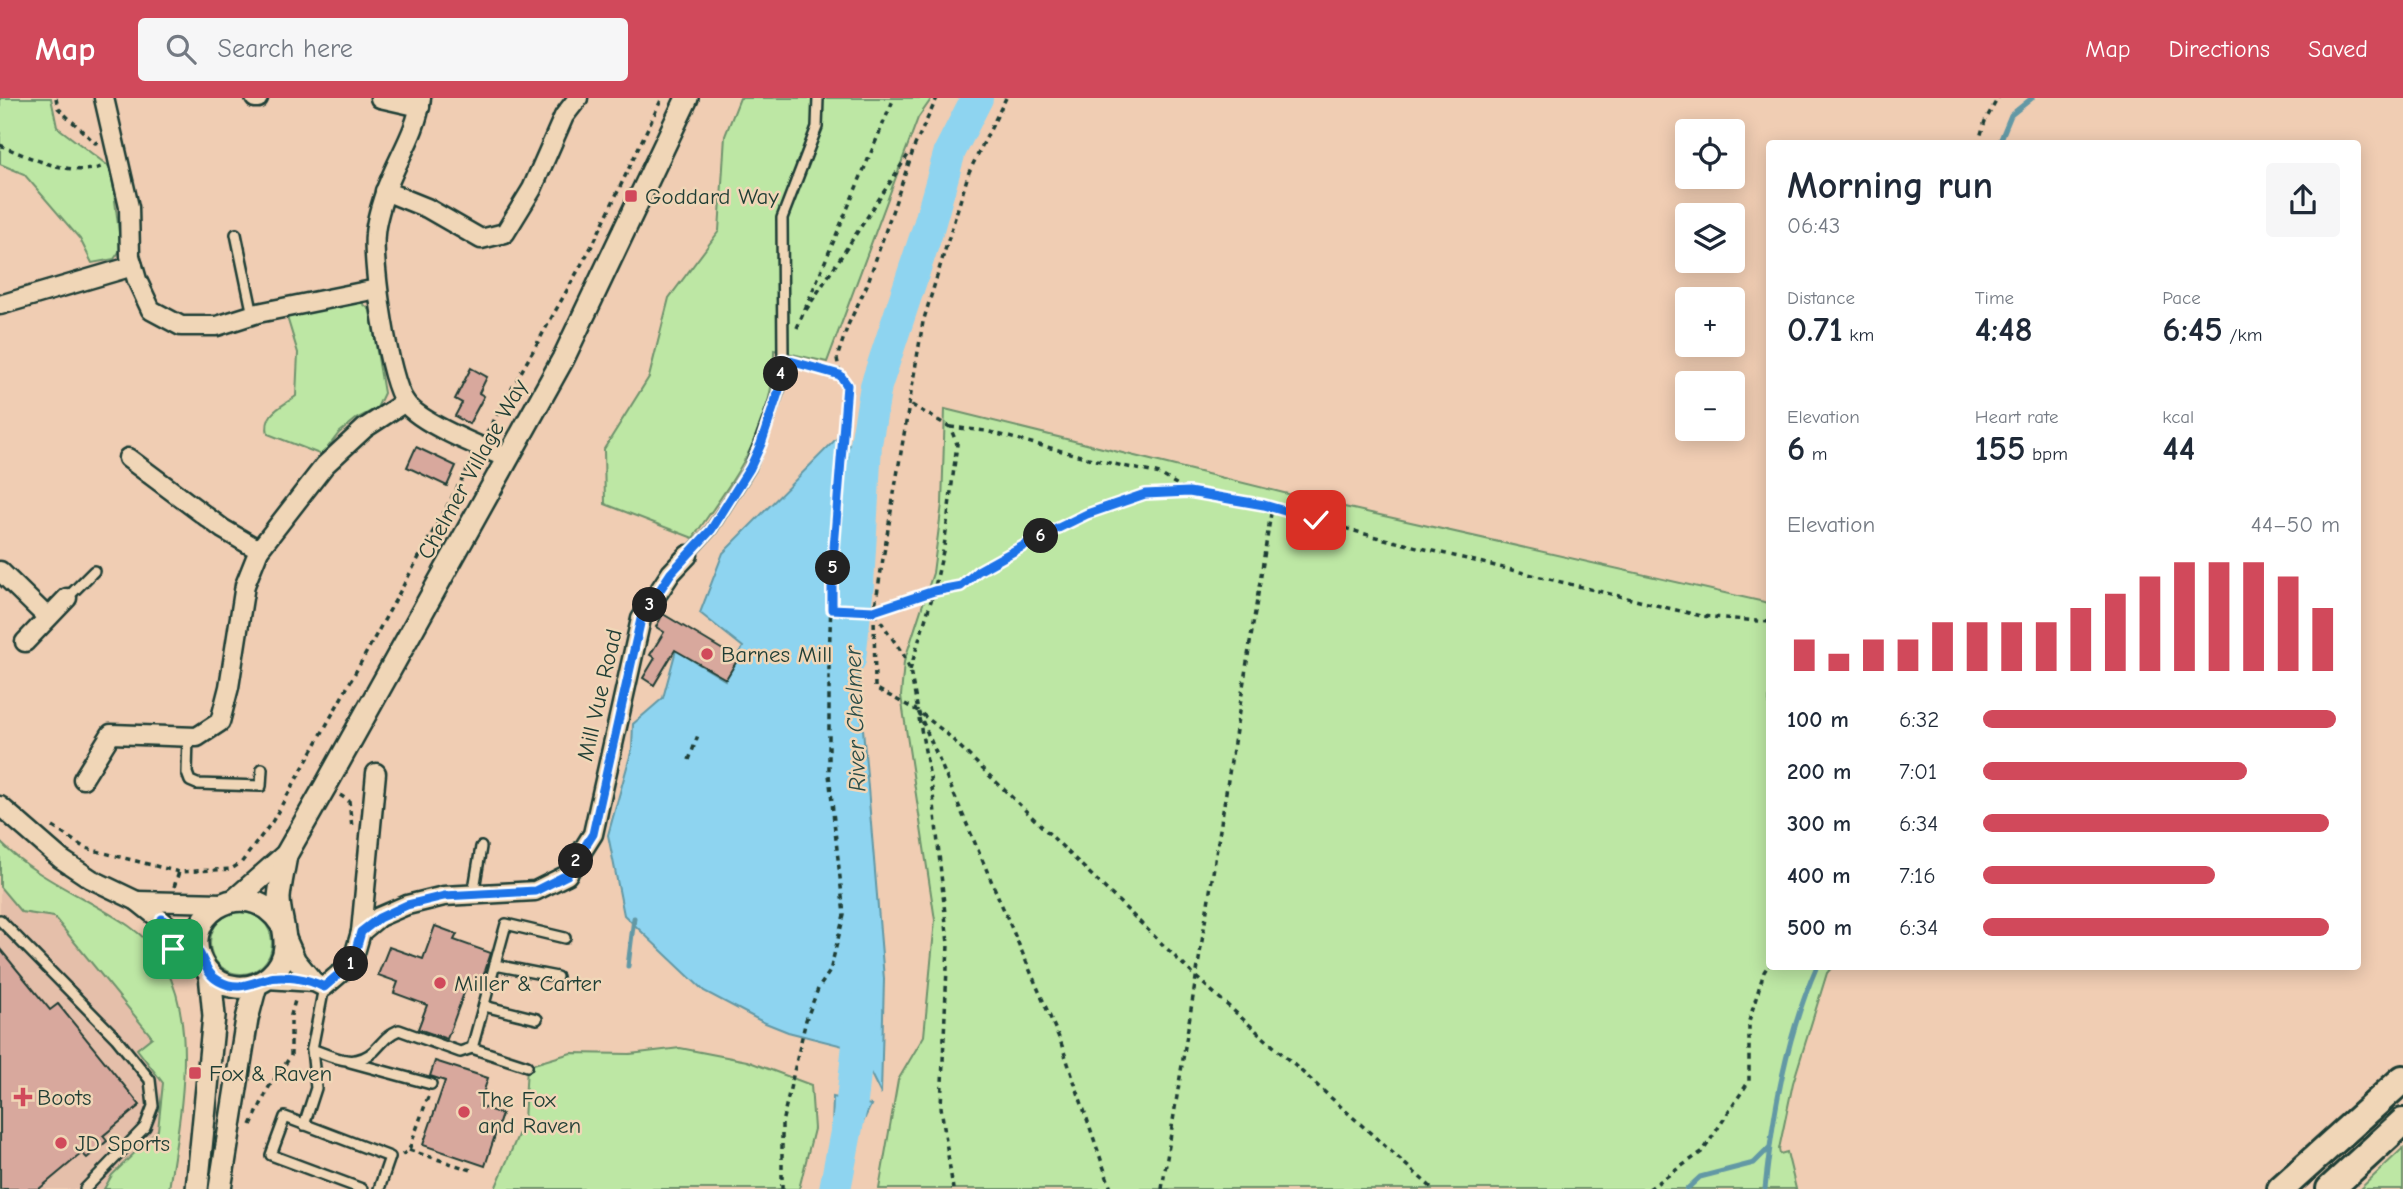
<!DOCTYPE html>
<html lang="en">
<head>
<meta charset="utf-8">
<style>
  :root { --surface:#fff; --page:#f6f6f7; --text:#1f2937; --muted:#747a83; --accent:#d1495b }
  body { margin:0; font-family:"Comic Neue",sans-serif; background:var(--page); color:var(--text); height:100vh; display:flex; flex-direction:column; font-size:26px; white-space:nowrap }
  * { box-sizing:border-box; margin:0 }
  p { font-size:23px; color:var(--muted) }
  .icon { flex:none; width:38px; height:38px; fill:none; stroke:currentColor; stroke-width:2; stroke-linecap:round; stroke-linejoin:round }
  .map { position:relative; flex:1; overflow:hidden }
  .panel { position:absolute; left:1766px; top:42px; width:595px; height:830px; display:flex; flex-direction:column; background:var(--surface); border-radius:7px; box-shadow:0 4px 18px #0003 }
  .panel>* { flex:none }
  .tools { position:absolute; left:1675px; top:21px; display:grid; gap:14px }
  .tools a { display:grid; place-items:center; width:70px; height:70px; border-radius:7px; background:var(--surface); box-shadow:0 4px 18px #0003; font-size:35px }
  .pin { position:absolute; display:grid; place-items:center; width:60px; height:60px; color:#fff; margin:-30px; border-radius:14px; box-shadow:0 4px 10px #0006 }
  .km { position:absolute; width:35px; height:35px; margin:-18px; border-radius:50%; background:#222; color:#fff; font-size:19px; line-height:35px; text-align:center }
  .round { display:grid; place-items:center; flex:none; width:74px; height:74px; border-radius:7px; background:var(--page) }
  .head { display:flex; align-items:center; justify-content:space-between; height:119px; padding:0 21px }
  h1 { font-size:38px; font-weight:700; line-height:52px }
  .metrics { display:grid; grid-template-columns:repeat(3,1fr); gap:10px; height:119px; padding:7px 21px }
  .metrics div { display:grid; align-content:center }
  .metrics b { font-size:35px; font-weight:700 }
  .metrics small { font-size:19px; font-weight:400 }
  .metrics p { font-size:19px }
  .chart { height:196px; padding:14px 21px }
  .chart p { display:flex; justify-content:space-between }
  .chart svg { width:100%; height:126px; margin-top:7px; stroke:var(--accent); stroke-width:6 }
  ul { padding:0 21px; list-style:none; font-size:23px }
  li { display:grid; grid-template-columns:112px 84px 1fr; align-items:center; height:52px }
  li i { height:18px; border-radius:9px; background:var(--accent) }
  header { display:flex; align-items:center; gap:42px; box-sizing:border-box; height:98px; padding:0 35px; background:var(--accent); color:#fff }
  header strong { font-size:33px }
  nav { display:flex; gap:38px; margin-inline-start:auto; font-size:24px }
  .search { width:490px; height:63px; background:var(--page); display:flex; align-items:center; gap:18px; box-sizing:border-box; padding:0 24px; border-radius:7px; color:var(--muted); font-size:26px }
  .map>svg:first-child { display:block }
</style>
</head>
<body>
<header>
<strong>Map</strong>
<div class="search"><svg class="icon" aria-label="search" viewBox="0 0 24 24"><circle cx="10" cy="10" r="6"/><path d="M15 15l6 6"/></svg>Search here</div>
<nav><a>Map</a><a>Directions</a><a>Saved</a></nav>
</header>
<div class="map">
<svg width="2403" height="1091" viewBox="0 0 2403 1091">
  <rect width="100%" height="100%" fill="#f0cdb3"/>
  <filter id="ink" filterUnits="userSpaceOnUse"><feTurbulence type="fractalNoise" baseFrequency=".0143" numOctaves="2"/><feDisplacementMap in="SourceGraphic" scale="14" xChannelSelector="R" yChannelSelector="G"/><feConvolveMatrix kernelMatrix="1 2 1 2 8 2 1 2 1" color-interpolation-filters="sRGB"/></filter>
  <g filter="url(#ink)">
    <path fill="#e5bfaa" d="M0,789L21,814L54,818L152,940L138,951L163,985L158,1032L112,1077L104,1091H0Z"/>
    <g fill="#bde7a4" stroke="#6e926c" stroke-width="2">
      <path d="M0,0H51L57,29L111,70L121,151L114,161L92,165L80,141L24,76L0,66Z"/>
      <path d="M740,0H932L918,20L827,264L774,252C775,330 735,379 693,440L605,406L604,351L649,279L669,200L719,133L725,38Z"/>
      <path d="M361,204L370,212L384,295L377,310L356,321L339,335L322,357L268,336C263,315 281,309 296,298L298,255L287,219Z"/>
      <path d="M945,311L1300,399L1769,505V868H1833L1827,875L1793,985L1779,1051L1780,1056L1787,1054L1796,1091H879L898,982L924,938L935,822L901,598L904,564L933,475L942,406Z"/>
      <path d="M0,744C37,781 86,799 129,828C210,883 181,1010 169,1091H104L112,1077L158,1032L163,985L137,951L152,939L54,819L21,814L0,789Z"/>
      <circle cx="241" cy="845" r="31"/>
      <path d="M680,950L747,963L811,987L814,1031L799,1091H495L524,1023L527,968L571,955L630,956Z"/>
      <path d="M2403,1050V1091H2360Z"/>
    </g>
    <g fill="#8ed4f0" stroke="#6298a5" stroke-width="2">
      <path d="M842,335L864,371L851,487L854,524L859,523L857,559L884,881L881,996L859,952L788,934L763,924L704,893L624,817L608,737L632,651L633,626L663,600L676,552L725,582L743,549L700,515L723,455Z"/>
      <path d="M833,999L871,1007C858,1033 848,1062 845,1091H824L832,1032Z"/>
    </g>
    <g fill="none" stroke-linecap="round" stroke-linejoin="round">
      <g stroke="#6298a5" stroke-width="5">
        <path d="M1999,46L2011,17L2032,0"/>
        <path d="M851,359L866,346"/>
        <path d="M628,868L634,820"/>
        <path d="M1687,1091L1700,1079L1754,1065L1769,1050"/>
        <path d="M1765,1091C1773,1014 1786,939 1817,868"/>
      </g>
      <g stroke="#8ed4f0" stroke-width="32">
        <path d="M850,561L858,486L866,346L876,288L928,131L950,53L977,0"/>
        <path d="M835,1091L852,1003L862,909"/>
      </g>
    </g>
    <g fill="#d8a89d" stroke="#1f3d34" stroke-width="2">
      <path d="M471,270L487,279L479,295L484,298L469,326L455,318L462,305L455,301Z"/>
      <path d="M416,349L456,368L447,388L407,369Z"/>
      <path d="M663,516L738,561L726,581L675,552L654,587L643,580L655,560L650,557L664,534L656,529Z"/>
      <path d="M435,828L457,836L454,842L491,855L479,891L467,887L447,941L418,931L427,907L394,895L398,884L378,877L389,849L423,861Z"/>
      <path d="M0,851L50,912L58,906L140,1007L103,1038L107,1043L87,1060L82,1055L39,1091H0Z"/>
      <path d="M435,963L488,980L479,1008L502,1016L485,1068L423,1047L445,983L430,978Z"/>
    </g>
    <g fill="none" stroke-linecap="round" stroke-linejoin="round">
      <defs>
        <g id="service">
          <path d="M236,136L253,217"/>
          <path d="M688,457L711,432L750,370L779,292L783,261L782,120L817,29L818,0"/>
          <path d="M67,500L94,473"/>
          <path d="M188,638L187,675L190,683L197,686L261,688L262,671"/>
          <path d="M473,797L481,749"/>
          <path d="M0,822L116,940L150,982L153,1008L145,1029L85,1091"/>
          <path d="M495,867L557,879"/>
          <path d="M324,889L312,951C334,959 354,971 374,953C383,944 387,937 399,932L460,954L472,950"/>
          <path d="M484,908L537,921"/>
          <path d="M350,964L431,986"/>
          <path d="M527,968L472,950L506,826L565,840"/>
          <path d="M304,1027L316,990L312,951"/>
          <path d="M362,1091L271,1057L285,1019L390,1059L379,1091"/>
        </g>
        <g id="minor">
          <path d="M104,0L129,109L130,158L137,182L151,212L181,228H217L258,215L377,191"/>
          <path d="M255,0H258"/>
          <path d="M380,0L420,9"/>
          <path d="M421,0C417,35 396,62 385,95C381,107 376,123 375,136C372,166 388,280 405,304C419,325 483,350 508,360"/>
          <path d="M385,93L427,110L481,141L505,135L532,91L564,18L578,0"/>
          <path d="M0,207L133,168"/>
          <path d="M128,360L223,431L259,452"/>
          <path d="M0,473L47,519"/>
          <path d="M25,544L67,500"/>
          <path d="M83,681L111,636L197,639L220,624L229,589L245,487L259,452L325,367L365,330L405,304"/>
          <path d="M0,708L61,761L91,781L137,803L197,851"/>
          <path d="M137,803L223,805"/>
          <path d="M361,834L376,675"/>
          <path d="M285,837L296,862L314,884"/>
          <path d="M267,881L314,884L324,889L352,865L361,834L379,819L407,807L444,798L535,793L567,777L593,736L641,521L671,475L688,457"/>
        </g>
        <g id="tertiary">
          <path d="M236,801L286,757L326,687L563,261L687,0"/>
          <path d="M281,826C245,771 171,822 206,871C213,881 224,888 237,889C261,891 284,872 285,848C286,832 279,816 279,800C280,786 284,771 286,757"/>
          <path d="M197,1091L214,918L210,876"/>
          <path d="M220,1091L247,921L256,887"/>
        </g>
        <g id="primary">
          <path d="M2281,1091L2403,981"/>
          <path d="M2330,1091L2403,1024"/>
        </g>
      </defs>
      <use href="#service" stroke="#1f3d34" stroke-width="14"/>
      <use href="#minor" stroke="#1f3d34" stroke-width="23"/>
      <use href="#tertiary" stroke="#1f3d34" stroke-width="26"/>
      <use href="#primary" stroke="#1f3d34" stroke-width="32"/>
      <g stroke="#1f3d34" stroke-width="3.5" stroke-dasharray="5 5" stroke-linecap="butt">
        <path d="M56,0L58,10L95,45L98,44"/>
        <path d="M1978,46L1985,23L1998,0"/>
        <path d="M0,47C27,59 72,79 101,69"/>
        <path d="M806,212L910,54"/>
        <path d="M797,230L894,0"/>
        <path d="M795,265L840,277"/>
        <path d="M950,329L986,333L1096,362L1160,376L1189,394L1272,409L1372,438L1701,518L1769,524"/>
        <path d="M487,335L594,144L662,0"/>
        <path d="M833,511L874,514L923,224L969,74L1006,0"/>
        <path d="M874,514L875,590L918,613L946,635L1196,879L1433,1091"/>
        <path d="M874,514L934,493L944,449L957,346L950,329L910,306"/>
        <path d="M875,515L903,556L910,572L918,613L1060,942L1111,1091"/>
        <path d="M910,572L934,493L961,488L978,473L1087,416L1145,396L1187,394"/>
        <path d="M919,620L933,696L948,846L941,1009L953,1091"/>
        <path d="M689,662L698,637"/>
        <path d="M340,697L349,703L352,730"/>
        <path d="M53,729L85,750L179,774L231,771L241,765L272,724L301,673L472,363"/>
        <path d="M174,789L179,774"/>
        <path d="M251,1027L269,989L291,958V917L296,899"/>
        <path d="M409,1052L471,1072"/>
        <path d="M402,1057L409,1052L429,996"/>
        <path d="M782,1091V1025L806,922L818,891L830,873L844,817L829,676V563L832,475L847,287L840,277L837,260L848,227L867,187L915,47L937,0"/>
        <path d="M1162,1091L1272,409"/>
        <path d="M1649,1091L1703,1053L1749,983V923L1764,874L1769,866"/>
      </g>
      <use href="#service" stroke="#f0d6b7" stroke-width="9"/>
      <use href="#minor" stroke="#f0d6b7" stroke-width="18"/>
      <use href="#tertiary" stroke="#f0d6b7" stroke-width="21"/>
      <use href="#primary" stroke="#f0d6b7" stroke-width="26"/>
    </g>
  </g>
  <g fill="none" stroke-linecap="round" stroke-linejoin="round" filter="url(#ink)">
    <defs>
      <path id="route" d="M173,851L156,836L162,821C173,830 185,839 195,849C205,860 204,875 219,883C237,893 249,886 266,881C282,876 309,881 324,889L352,865L361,834L379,820L407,807L444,798L535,793L567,777L593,736L641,521L671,475L711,432L750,370L761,346L779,292L783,261L840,277L847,287L832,475V511L874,513L934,493L961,488L978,473L1034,442L1087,416L1145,396L1189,394L1264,407L1316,422"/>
    </defs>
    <use href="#route" stroke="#fff" stroke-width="14"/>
    <use href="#route" stroke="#1a73e8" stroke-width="9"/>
  </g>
  <g fill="#d1495b" stroke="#f0d6b7" stroke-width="2.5">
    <rect x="624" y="91" width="14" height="14" rx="3.5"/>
    <circle cx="707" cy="556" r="7"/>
    <circle cx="440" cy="885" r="7"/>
    <rect x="188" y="968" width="14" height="14" rx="3.5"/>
    <path d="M19.5 988.5h7v7h7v7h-7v7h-7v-7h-7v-7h7z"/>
    <circle cx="464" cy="1014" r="7"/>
    <circle cx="61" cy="1045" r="7"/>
  </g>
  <g text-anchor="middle" stroke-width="5" stroke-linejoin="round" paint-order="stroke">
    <g font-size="23" fill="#1f3d34" stroke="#f0d6b7" text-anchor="start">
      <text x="645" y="106">Goddard Way</text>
      <text x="721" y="564">Barnes Mill</text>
      <text x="454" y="893">Miller &amp; Carter</text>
      <text x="209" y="983">Fox &amp; Raven</text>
      <text x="37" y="1007">Boots</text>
      <text x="478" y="1009">The Fox<tspan x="478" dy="26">and Raven</tspan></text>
      <text x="75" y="1053">JD Sports</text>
    </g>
    <g font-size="23" fill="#1f3d34" stroke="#f0d6b7">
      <text transform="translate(472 371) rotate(-61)" y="8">Chelmer Village Way</text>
      <text transform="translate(599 597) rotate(-77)" y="8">Mill Vue Road</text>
    </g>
    <g font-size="24" font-style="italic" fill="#2a4c47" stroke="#f0d6b7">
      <text transform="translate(855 621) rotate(-92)" y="8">River Chelmer</text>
    </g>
  </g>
</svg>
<div class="tools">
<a><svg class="icon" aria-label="locate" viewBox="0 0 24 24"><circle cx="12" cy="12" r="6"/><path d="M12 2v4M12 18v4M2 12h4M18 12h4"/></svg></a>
<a><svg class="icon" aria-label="layers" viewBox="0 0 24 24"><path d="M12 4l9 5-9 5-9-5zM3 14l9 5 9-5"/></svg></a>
<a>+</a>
<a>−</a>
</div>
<div class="pin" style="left:173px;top:851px;background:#1e9e55"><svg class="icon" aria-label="arrive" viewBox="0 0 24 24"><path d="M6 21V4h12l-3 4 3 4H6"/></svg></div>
<div class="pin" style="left:1316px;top:422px;background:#d93025"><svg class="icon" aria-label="check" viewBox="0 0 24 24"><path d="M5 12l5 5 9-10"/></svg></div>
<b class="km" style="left:351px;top:866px">1</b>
<b class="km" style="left:576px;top:763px">2</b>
<b class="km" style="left:650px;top:507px">3</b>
<b class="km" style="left:781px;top:276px">4</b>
<b class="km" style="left:833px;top:470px">5</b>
<b class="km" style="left:1041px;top:438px">6</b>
<section class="panel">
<div class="head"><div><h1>Morning run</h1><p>06:43</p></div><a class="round"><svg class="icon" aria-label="share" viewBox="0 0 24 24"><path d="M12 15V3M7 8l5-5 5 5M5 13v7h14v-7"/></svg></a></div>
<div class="metrics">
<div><p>Distance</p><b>0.71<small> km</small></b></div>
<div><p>Time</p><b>4:48</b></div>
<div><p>Pace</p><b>6:45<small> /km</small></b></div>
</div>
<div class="metrics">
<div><p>Elevation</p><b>6<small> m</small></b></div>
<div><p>Heart rate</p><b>155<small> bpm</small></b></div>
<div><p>kcal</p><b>44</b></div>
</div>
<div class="chart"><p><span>Elevation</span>44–50 m</p>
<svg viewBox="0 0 160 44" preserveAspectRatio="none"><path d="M5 44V33M15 44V38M25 44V33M35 44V33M45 44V27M55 44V27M65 44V27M75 44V27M85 44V22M95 44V17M105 44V11M115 44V6M125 44V6M135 44V6M145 44V11M155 44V22"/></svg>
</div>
<ul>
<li><b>100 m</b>6:32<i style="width:99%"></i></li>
<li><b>200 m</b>7:01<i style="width:74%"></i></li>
<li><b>300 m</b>6:34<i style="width:97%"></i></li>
<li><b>400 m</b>7:16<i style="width:65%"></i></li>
<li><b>500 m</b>6:34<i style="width:97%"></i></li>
</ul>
</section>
</div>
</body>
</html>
